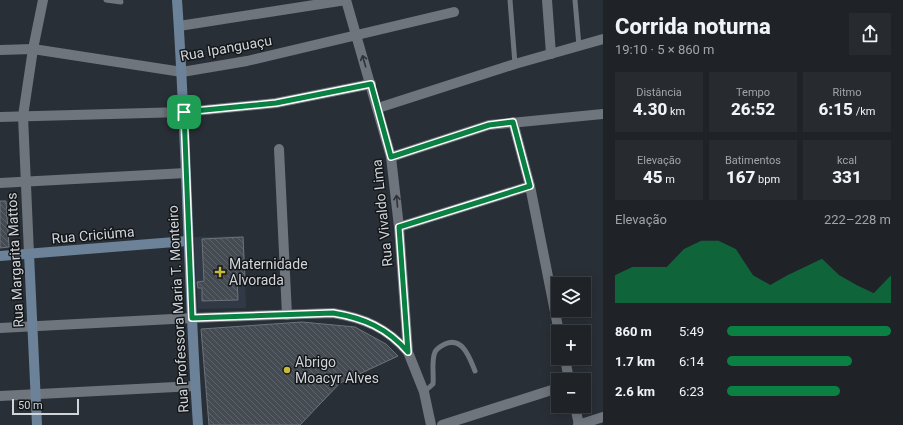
<!DOCTYPE html>
<html lang="pt">
<head>
<meta charset="utf-8">
<style>
  :root { --surface:#1f2328; --page:#272b30; --text:#f1f3f6; --muted:#a1a4a8; --line:#3c4045; --accent:#0b8043 }
  body { margin:0; font-family:Roboto,sans-serif; background:var(--page); color:var(--text); height:100vh; display:flex; flex-direction:column; font-size:15px; white-space:nowrap }
  * { box-sizing:border-box; margin:0 }
  p { font-size:13px; color:var(--muted) }
  .icon { flex:none; width:22px; height:22px; fill:none; stroke:currentColor; stroke-width:2; stroke-linecap:round; stroke-linejoin:round }
  .map { position:relative; flex:1; overflow:hidden }
  .side { display:flex; flex-direction:column; background:var(--surface); width:300px }
  .side>* { flex:none }
  .controls { position:absolute; left:551px; top:277px; display:grid; gap:8px }
  .controls a { display:grid; place-items:center; width:40px; height:40px; border-radius:0px; background:var(--surface); box-shadow:0 2px 10px #0003,0 0 0 1px var(--line); font-size:20px }
  .scale { position:absolute; left:12px; bottom:10px; width:67px; box-sizing:border-box; padding-left:4px; border:2px solid #d1d5d9; border-top:0; font-size:11px; line-height:14px; white-space:nowrap; color:#d1d5d9; -webkit-text-stroke:3px #14171a; paint-order:stroke }
  .pin { position:absolute; display:grid; place-items:center; width:34px; height:34px; color:#fff; margin:-17px; border-radius:8px; box-shadow:0 2px 6px #0006 }
  .round { display:grid; place-items:center; flex:none; width:42px; height:42px; border-radius:0px; background:var(--page) }
  .headline { display:flex; align-items:center; justify-content:space-between; height:68px; padding:0 12px }
  h1 { font-size:22px; font-weight:800; line-height:30px }
  .stats { display:grid; grid-template-columns:repeat(3,1fr); gap:6px; height:68px; padding:4px 12px }
  .stats div { display:grid; align-content:center; border-radius:0px; background:var(--page); text-align:center }
  .stats b { font-size:17px; font-weight:800 }
  .stats small { font-size:11px; font-weight:400 }
  .stats p { font-size:11px }
  .chart { height:112px; padding:8px 12px }
  .chart p { display:flex; justify-content:space-between }
  .chart svg { width:100%; height:72px; margin-top:4px; fill:var(--accent); opacity:.7 }
  ul { padding:0 12px; list-style:none; font-size:13px }
  li { display:grid; grid-template-columns:64px 48px 1fr; align-items:center; height:30px }
  li i { height:10px; border-radius:5px; background:var(--accent) }
  main { display:flex; flex:1; min-height:0 }
  .map>svg:first-child { display:block }
</style>
</head>
<body>
<main>
<div class="map">
<svg width="603" height="425" viewBox="0 0 603 425">
  <defs>
    <pattern id="building-back-hatch" width="6" height="6" patternUnits="userSpaceOnUse"><rect width="6" height="6" fill="#454b52"/><path d="M-1 5l2 2M0 0l6 6M5-1l2 2" fill="none" stroke="#5f646a"/></pattern>
  </defs>
  <rect width="100%" height="100%" fill="#292f36"/>
  <path fill="#303945" d="M244,236L246,308L198,309L194,237Z"/>
  <g fill="url(#building-back-hatch)" stroke="#6c737a">
    <path d="M0,201H6L9,247L0,248Z"/>
    <path d="M243,237L245,279H237L238,300L202,301V288H198L197,282L204,281L202,239Z"/>
    <path d="M302,322L355,327L386,344L398,356L340,383L300,425H209L201,329Z"/>
  </g>
  <g fill="none" stroke-linecap="round" stroke-linejoin="round">
    <g stroke="#6e757c" stroke-width="5">
      <path d="M106,0L121,2"/>
      <path d="M510,0L515,64"/>
      <path d="M575,0L579,46"/>
      <path d="M424,392L433,384C434,374 431,361 435,352C437,348 441,346 445,344C463,336 470,359 475,371"/>
    </g>
    <g stroke="#6e757c" stroke-width="10">
      <path d="M346,0L391,157L399,227L408,352L424,392L431,425"/>
      <path d="M547,0L551,54"/>
      <path d="M179,26L346,0"/>
      <path d="M0,50L33,49L182,72L247,61L454,12"/>
      <path d="M378,108L515,64L603,39"/>
      <path d="M0,117L184,112L276,103L371,84"/>
      <path d="M513,122L530,186L559,332"/>
      <path d="M279,149L287,315"/>
      <path d="M391,157L489,125L603,114"/>
      <path d="M0,183L186,173"/>
      <path d="M399,227L530,186"/>
      <path d="M29,254L23,116L33,49L43,0"/>
      <path d="M0,328L192,318L333,313C364,318 387,328 408,352"/>
      <path d="M565,358L569,380"/>
      <path d="M0,396L195,386"/>
      <path d="M575,406L579,425"/>
      <path d="M442,425L558,388"/>
      <path d="M578,425L603,417"/>
    </g>
    <g stroke="#6c8299" stroke-width="10">
      <path d="M177,0C187,142 188,283 198,425"/>
      <path d="M29,254L37,425"/>
      <path d="M0,256L187,241"/>
    </g>
  </g>
  <defs><path id="oneway-shaft" d="M-6 0H5M1.5-3L5.5 0L1.5 3" fill="none" stroke-width="1.6" stroke-linecap="round" stroke-linejoin="round"/></defs>
  <g stroke="#2f3337">
    <use href="#oneway-shaft" transform="translate(364 61) rotate(-106)"/>
    <use href="#oneway-shaft" transform="translate(397 201) rotate(-95)"/>
  </g>
  <g fill="none" stroke-linecap="round" stroke-linejoin="round">
    <defs>
      <path id="route" d="M371,84L391,157L489,125L513,122L530,186L399,227L408,352C387,328 364,318 333,313L192,318L184,112L276,103Z"/>
    </defs>
    <use href="#route" stroke="#fff" stroke-width="8"/>
    <use href="#route" stroke="#0b8043" stroke-width="5"/>
  </g>
  <g fill="#caba3a" stroke="#14171a" stroke-width="1.5">
    <path d="M218 266h4v4h4v4h-4v4h-4v-4h-4v-4h4z"/>
    <circle cx="287" cy="370" r="4"/>
  </g>
  <g text-anchor="middle" stroke-width="3" stroke-linejoin="round" paint-order="stroke">
    <g font-size="14" fill="#d1d5d9" stroke="#14171a">
      <text transform="translate(226 48) rotate(-10)" y="5">Rua Ipanguaçu</text>
      <text transform="translate(382 213) rotate(-96)" y="5">Rua Vivaldo Lima</text>
      <text transform="translate(93 235) rotate(-5)" y="5">Rua Criciúma</text>
      <text transform="translate(15 260) rotate(-93)" y="5">Rua Margarita Mattos</text>
      <text transform="translate(178 309) rotate(-93)" y="5">Rua Professora Maria T. Monteiro</text>
    </g>
    <g font-size="14" fill="#d1d5d9" stroke="#14171a" text-anchor="start">
      <text x="229" y="269">Maternidade<tspan x="229" dy="16">Alvorada</tspan></text>
      <text x="295" y="367">Abrigo<tspan x="295" dy="16">Moacyr Alves</tspan></text>
    </g>
  </g>
</svg>
<div class="controls">
<a><svg class="icon" aria-label="layers" viewBox="0 0 24 24"><path d="M12 4l9 5-9 5-9-5zM3 14l9 5 9-5"/></svg></a>
<a>+</a>
<a>−</a>
</div>
<div class="scale">50 m</div>
<div class="pin" style="left:184px;top:112px;background:#1e9e55"><svg class="icon" aria-label="arrive" viewBox="0 0 24 24"><path d="M6 21V4h12l-3 4 3 4H6"/></svg></div>
</div>
<section class="side">
<div class="headline"><div><h1>Corrida noturna</h1><p>19:10 · 5 × 860 m</p></div><a class="round"><svg class="icon" aria-label="share" viewBox="0 0 24 24"><path d="M12 15V3M7 8l5-5 5 5M5 13v7h14v-7"/></svg></a></div>
<div class="stats">
<div><p>Distância</p><b>4.30<small> km</small></b></div>
<div><p>Tempo</p><b>26:52</b></div>
<div><p>Ritmo</p><b>6:15<small> /km</small></b></div>
</div>
<div class="stats">
<div><p>Elevação</p><b>45<small> m</small></b></div>
<div><p>Batimentos</p><b>167<small> bpm</small></b></div>
<div><p>kcal</p><b>331</b></div>
</div>
<div class="chart"><p><span>Elevação</span>222–228 m</p>
<svg viewBox="0 0 160 44" preserveAspectRatio="none"><path d="M0 44V27L10 22L20 22L30 22L40 11L50 6L60 6L70 11L80 27L90 33L100 27L110 22L120 17L130 27L140 33L150 38L160 27V44z"/></svg>
</div>
<ul>
<li><b>860 m</b>5:49<i style="width:100%"></i></li>
<li><b>1.7 km</b>6:14<i style="width:76%"></i></li>
<li><b>2.6 km</b>6:23<i style="width:69%"></i></li>
</ul>
</section>
</main>
</body>
</html>
